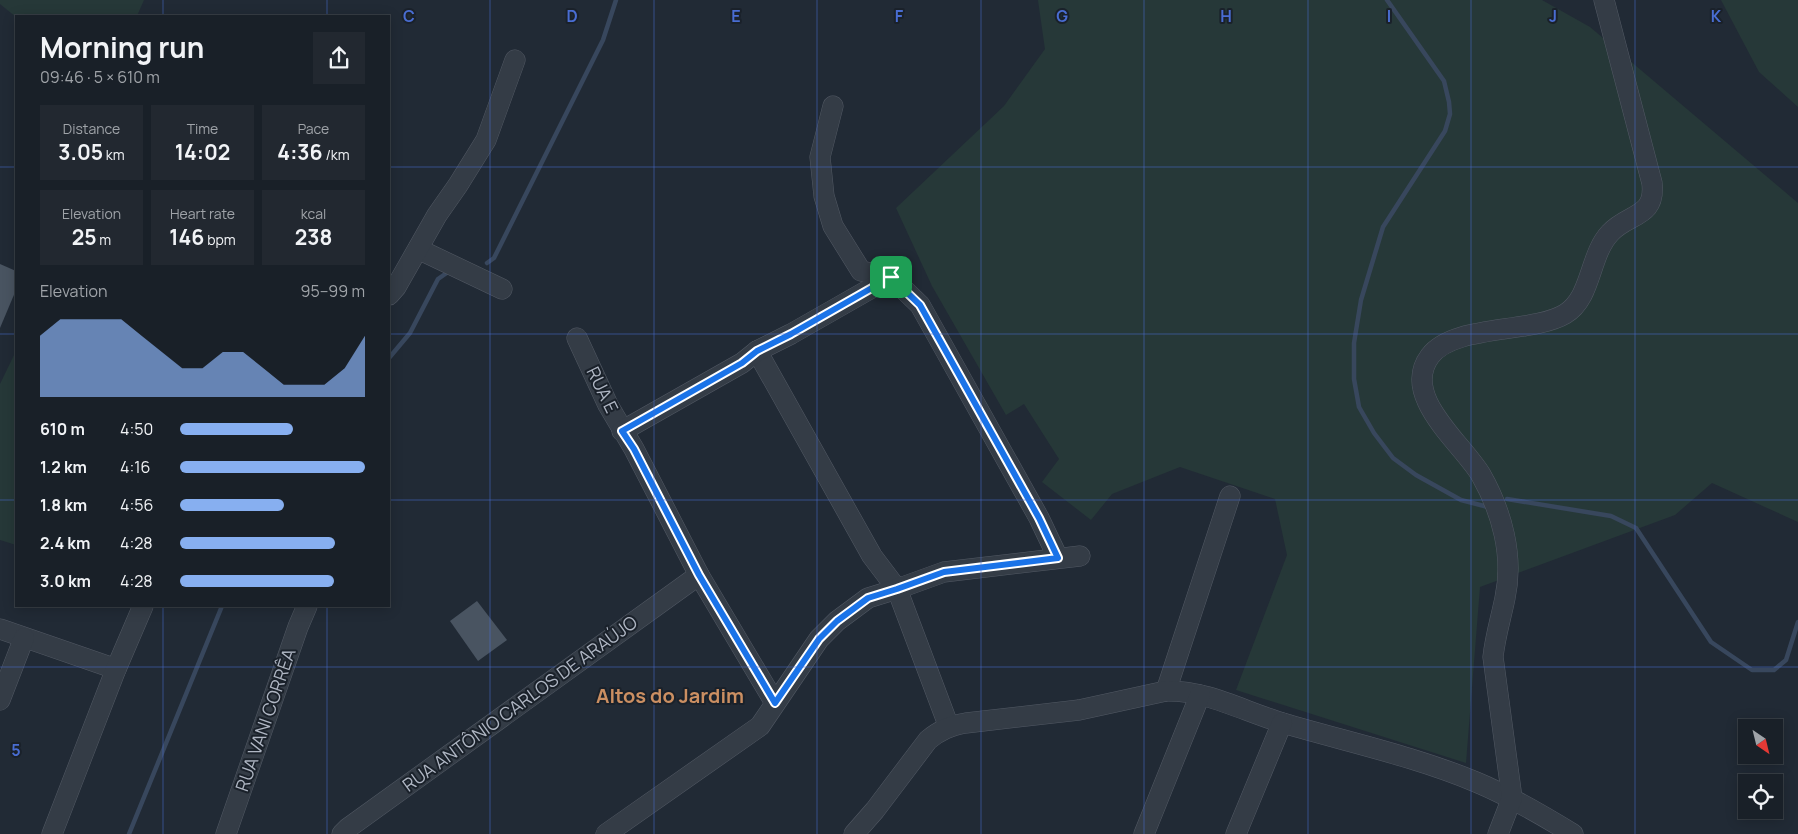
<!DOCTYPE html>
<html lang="en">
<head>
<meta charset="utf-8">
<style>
  :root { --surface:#192028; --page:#222830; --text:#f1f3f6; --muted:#9fa3a8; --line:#373e45; --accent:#87aff0 }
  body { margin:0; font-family:Manrope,sans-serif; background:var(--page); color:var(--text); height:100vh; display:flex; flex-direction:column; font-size:19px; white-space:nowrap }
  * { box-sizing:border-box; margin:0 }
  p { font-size:16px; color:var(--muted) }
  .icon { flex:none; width:28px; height:28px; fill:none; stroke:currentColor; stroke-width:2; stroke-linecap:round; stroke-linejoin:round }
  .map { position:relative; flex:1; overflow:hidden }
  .side { position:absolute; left:15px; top:15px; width:375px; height:592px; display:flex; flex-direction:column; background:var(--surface); border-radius:0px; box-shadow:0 2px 12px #0003,0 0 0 1px var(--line) }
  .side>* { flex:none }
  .needle { width:32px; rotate:145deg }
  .buttons { position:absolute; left:1738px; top:719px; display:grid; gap:10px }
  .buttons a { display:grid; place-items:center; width:45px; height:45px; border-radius:0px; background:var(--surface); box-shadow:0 2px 12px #0003,0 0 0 1px var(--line); font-size:25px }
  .pin { position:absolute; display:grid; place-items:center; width:42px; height:42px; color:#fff; margin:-21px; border-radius:10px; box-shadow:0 2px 8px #0006 }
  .round { display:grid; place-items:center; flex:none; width:52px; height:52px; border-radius:0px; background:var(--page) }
  .overview { display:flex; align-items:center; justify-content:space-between; height:85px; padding:0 25px }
  h1 { font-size:28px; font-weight:700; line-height:38px }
  .metrics { display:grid; grid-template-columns:repeat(3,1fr); gap:8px; height:85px; padding:5px 25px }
  .metrics div { display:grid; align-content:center; border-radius:0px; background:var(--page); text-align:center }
  .metrics b { font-size:21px; font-weight:700 }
  .metrics small { font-size:14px; font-weight:400 }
  .metrics p { font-size:14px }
  .chart { height:140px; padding:10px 25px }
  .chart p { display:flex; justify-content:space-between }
  .chart svg { width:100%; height:90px; margin-top:5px; fill:var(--accent); opacity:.7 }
  ul { padding:0 25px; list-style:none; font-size:16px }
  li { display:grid; grid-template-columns:80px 60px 1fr; align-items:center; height:38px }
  li i { height:12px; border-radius:6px; background:var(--accent) }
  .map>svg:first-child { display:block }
</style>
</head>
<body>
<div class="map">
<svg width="1798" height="834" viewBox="0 0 1798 834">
  <rect width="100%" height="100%" fill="#212a35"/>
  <g fill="#263838">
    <path d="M0,0H144L137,16L16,17L0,4Z"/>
    <path d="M1038,0H1542L1590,27L1798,203V522L1712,483L1675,515L1480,587L1466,763L1236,690L1287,555L1275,499L1180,467L1112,494L1091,520L1042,482L1059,459L1024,404L1006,415L932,286L896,208L1004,106L1045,49Z"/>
    <path d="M1721,0H1798V107L1759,72Z"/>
    <path d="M16,351V545L0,540V384Z"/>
  </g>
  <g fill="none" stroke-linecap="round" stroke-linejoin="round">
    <g stroke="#38475d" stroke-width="4.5">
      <path d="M1387,0L1444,81L1449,102L1450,114L1445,131L1383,227L1361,300L1354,343V379L1359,407L1374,433L1393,458L1416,475L1461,500L1488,507"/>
      <path d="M487,263L494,258L603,40L616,0"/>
      <path d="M389,358L410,333L438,279L448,272"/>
      <path d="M1507,499L1611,516L1636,528L1711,642L1752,670H1774L1786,660L1798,622"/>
      <path d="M129,834L222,606"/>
    </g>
  </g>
  <g fill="#495461">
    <path d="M0,264L16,271V290L0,328Z"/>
    <path d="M477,601L507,640L478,661L450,621Z"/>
  </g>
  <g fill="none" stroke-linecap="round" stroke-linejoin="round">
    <defs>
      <g id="minor">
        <path d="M833,106L820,157L824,196L833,226L861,271L891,277L920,305L1039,518L1058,558"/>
        <path d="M418,249L502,289"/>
        <path d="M389,295L396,287L437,215L458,185L486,140L515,60"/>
        <path d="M577,338L608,405L634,449L699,575L775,703"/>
        <path d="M757,351L872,556L897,589L949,727"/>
        <path d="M622,431L742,363L757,351L791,334L891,277"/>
        <path d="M0,629L116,669"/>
        <path d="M1166,691L1230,496"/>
        <path d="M0,700L24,638"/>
        <path d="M52,834L116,669L143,606"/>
        <path d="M226,834L298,627L307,606"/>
        <path d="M342,834L348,828L699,575"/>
        <path d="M606,834L760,726L819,639L837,621L868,598L897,589L944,572L1080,556"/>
        <path d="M854,834L875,810L928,740C940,730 950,726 966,723L1079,710L1166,691C1207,690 1245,712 1283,723C1347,742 1414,756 1476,782C1510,796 1542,815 1573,834"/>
        <path d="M1144,834L1200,695"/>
        <path d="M1236,834L1282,723"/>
        <path d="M1498,834L1512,798L1493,657C1495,637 1501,618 1505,598C1514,556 1502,512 1481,475C1462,443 1400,396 1430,356C1454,324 1531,334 1565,314C1592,298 1589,255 1610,233C1628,213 1656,218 1652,183L1604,0"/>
      </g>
    </defs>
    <use href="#minor" stroke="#525964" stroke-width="21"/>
    <use href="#minor" stroke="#343c46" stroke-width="20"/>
  </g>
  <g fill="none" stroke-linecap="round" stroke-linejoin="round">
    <defs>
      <path id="route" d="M891,277L920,305L1039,518L1058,558L944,572L897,589L868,598L837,621L819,639L775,703L699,575L634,449L622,431L742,363L757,351L791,334Z"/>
    </defs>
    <use href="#route" stroke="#fff" stroke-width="10"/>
    <use href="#route" stroke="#1a73e8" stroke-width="6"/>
  </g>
  <path fill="none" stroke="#496dd2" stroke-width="1" stroke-opacity="0.55" d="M163,0V16M327,0V16M490,0V834M654,0V834M817,0V834M981,0V834M1144,0V834M1308,0V834M1471,0V834M1635,0V834M0,167H16M389,167H1798M0,334H16M389,334H1798M0,500H16M389,500H1798M163,606V834M327,606V834M0,667H1798"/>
  <g text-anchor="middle" stroke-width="4" stroke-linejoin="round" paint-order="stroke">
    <g font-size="18" fill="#afb6c3" stroke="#1a212a">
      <text transform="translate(602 390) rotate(64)" y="6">RUA E</text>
      <text transform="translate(520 704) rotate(-36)" y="6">RUA ANTÔNIO CARLOS DE ARAÚJO</text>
      <text transform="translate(266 720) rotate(-71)" y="6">RUA VANI CORRÊA</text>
    </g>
    <g font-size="20" font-weight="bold" fill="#cb8f62" stroke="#1a212a">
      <text x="670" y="703">Altos do Jardim</text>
    </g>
  </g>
  <g font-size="16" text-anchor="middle" font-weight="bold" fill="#496dd2" stroke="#1a212a" stroke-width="4" stroke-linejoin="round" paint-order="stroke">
    <text x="409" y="22">C</text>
    <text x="572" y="22">D</text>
    <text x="736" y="22">E</text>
    <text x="899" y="22">F</text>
    <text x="1062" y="22">G</text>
    <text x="1226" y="22">H</text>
    <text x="1389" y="22">I</text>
    <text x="1553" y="22">J</text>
    <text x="1716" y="22">K</text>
    <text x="16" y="756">5</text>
  </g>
</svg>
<div class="buttons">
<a><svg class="needle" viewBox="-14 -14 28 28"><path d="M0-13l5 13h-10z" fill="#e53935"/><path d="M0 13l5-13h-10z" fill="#9fa3a8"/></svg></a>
<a><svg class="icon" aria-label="locate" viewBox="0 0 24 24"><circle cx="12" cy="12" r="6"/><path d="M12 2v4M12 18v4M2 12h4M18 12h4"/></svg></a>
</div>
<div class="pin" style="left:891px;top:277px;background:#1e9e55"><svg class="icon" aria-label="arrive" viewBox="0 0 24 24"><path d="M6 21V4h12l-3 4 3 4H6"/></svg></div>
<section class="side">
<div class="overview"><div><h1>Morning run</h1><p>09:46 · 5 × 610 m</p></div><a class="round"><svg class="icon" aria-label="share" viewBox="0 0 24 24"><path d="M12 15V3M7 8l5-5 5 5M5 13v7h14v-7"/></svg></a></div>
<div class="metrics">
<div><p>Distance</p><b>3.05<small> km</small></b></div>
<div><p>Time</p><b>14:02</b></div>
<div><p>Pace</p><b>4:36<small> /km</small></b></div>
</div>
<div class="metrics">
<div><p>Elevation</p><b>25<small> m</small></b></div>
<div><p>Heart rate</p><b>146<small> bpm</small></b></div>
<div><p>kcal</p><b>238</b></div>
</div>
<div class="chart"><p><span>Elevation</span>95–99 m</p>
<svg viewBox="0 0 160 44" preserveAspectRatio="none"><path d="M0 44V14L10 6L20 6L30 6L40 6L50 14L60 22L70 30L80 30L90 22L100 22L110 30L120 38L130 38L140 38L150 30L160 14V44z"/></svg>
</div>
<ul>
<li><b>610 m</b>4:50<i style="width:61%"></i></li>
<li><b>1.2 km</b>4:16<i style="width:100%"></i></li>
<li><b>1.8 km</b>4:56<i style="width:56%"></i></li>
<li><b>2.4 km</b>4:28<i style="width:84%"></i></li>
<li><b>3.0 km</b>4:28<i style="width:83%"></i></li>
</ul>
</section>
</div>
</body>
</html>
